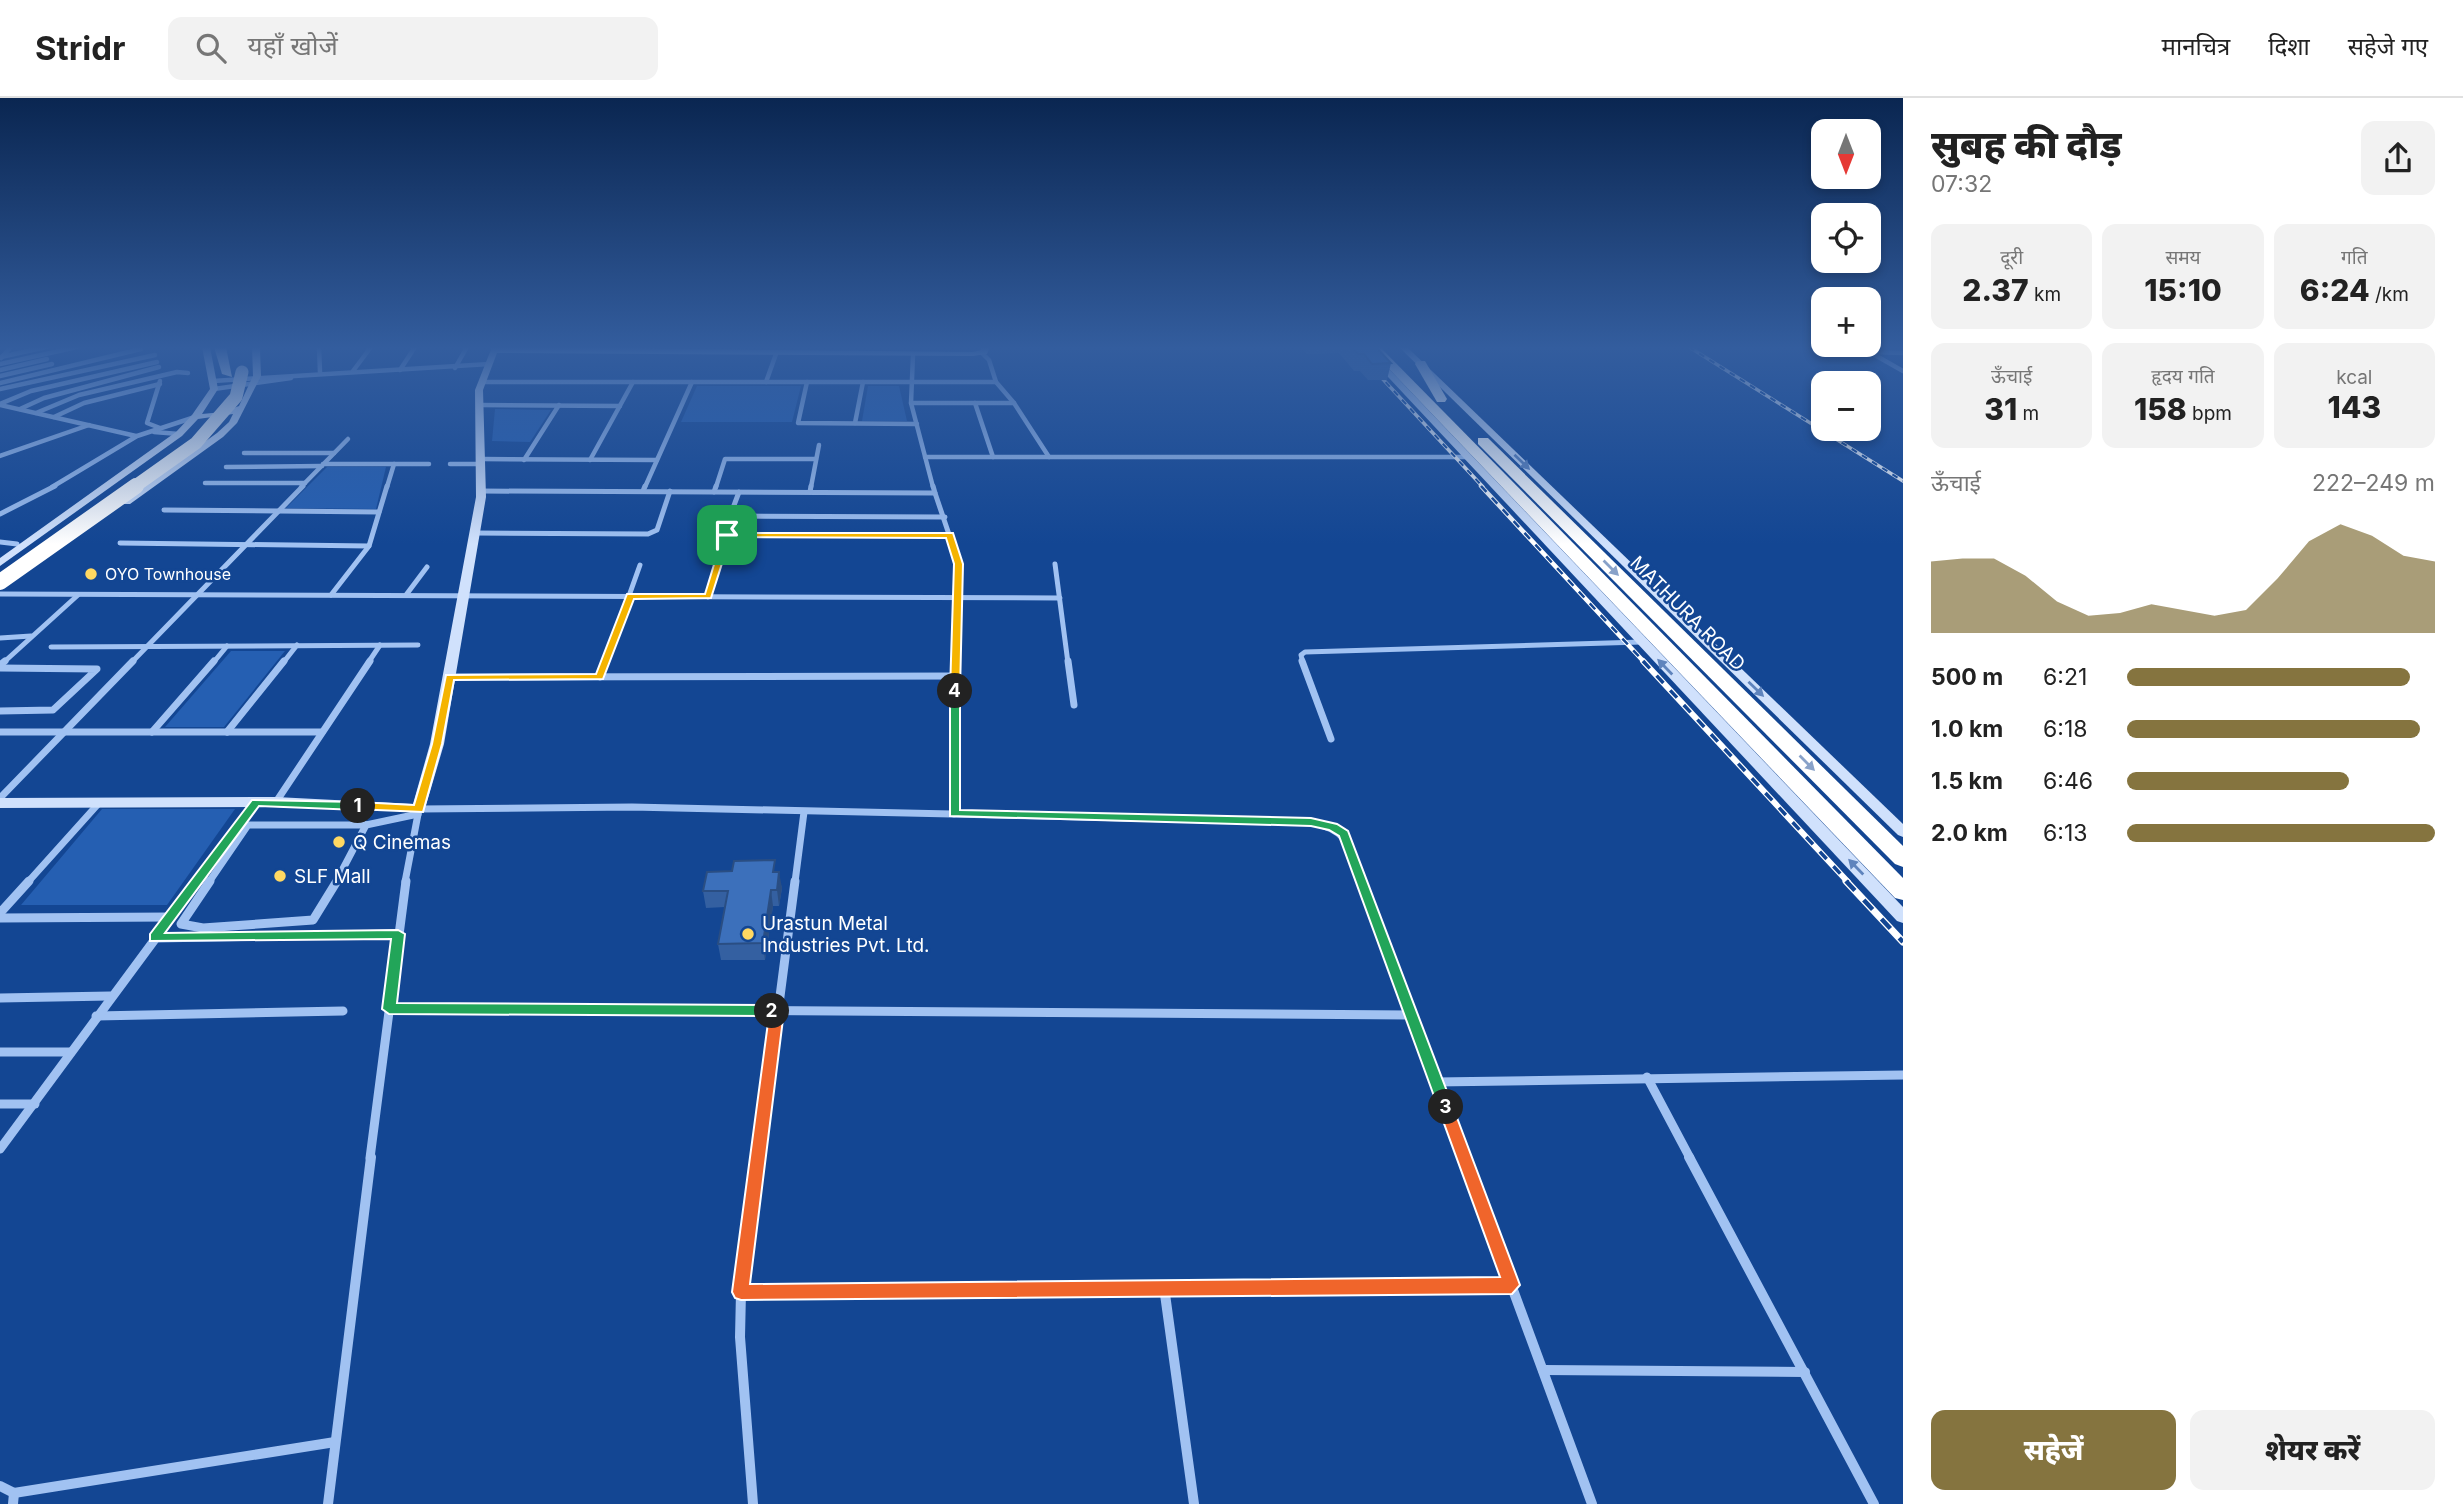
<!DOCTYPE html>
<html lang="hi">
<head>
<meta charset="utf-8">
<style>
  :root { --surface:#fff; --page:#f2f2f2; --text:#222; --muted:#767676; --line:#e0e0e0; --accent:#85743f }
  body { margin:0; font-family:Inter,"Noto Sans Devanagari",sans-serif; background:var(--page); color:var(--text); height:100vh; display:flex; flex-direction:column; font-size:26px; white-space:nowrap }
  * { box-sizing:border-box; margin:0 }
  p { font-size:23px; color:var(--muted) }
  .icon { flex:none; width:38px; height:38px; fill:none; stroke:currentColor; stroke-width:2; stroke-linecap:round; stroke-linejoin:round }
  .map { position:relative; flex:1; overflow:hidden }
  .panel { display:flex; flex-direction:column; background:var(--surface); width:560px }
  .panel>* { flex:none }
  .needle { width:46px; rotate:180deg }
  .tools { position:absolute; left:1811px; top:21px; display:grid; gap:14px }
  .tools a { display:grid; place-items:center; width:70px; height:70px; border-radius:14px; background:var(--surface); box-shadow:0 4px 10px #0003; font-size:35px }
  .pin { position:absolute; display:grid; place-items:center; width:60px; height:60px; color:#fff; margin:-30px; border-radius:14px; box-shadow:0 4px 10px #0006 }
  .km { position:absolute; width:35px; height:35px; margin:-18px; border-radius:50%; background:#222; color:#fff; font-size:19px; line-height:35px; text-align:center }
  .round { display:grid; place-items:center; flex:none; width:74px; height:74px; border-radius:14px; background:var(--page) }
  .summary { display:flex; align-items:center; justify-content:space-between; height:119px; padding:0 28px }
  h1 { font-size:38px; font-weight:800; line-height:52px }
  .figures { display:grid; grid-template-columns:repeat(3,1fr); gap:10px; height:119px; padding:7px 28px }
  .figures div { display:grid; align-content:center; border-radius:14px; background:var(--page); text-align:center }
  .figures b { font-size:30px; font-weight:800 }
  .figures small { font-size:19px; font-weight:400 }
  .figures p { font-size:19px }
  .chart { height:196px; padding:14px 28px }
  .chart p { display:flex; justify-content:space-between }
  .chart svg { width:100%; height:126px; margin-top:7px; fill:var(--accent); opacity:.7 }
  .primary-button { display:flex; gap:14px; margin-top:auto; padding:14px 28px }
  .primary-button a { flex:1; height:80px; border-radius:14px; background:var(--accent); color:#fff; font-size:28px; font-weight:800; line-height:80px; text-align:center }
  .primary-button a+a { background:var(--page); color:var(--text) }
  ul { padding:0 28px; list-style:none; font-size:23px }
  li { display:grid; grid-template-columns:112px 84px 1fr; align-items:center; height:52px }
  li i { height:18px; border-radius:9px; background:var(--accent) }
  header { display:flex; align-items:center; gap:42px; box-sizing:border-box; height:98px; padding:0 35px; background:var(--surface); border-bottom:2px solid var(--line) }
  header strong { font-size:33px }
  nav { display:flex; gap:38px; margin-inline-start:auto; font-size:24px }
  .search { width:490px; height:63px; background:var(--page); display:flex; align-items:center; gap:18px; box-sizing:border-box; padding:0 24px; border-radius:14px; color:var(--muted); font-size:26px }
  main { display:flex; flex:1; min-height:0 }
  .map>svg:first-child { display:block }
</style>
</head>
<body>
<header>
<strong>Stridr</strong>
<div class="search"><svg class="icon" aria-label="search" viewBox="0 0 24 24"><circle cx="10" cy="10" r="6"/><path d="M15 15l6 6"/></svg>यहाँ खोजें</div>
<nav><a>मानचित्र</a><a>दिशा</a><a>सहेजे गए</a></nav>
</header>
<main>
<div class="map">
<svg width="1903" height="1406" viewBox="0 0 1903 1406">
  <rect width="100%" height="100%" fill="#134693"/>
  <g fill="#255fb2">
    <path d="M697,288H801L792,324H681Z"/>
    <path d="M868,288H899L907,323H862Z"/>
    <path d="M495,311L551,312L530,344L492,343Z"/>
    <path d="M327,369H386L376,411L286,410Z"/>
    <path d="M231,553H285L224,629H165Z"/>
    <path d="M102,711H235L167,807H21Z"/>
  </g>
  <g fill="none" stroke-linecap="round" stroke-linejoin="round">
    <g stroke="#a1c2f2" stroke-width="4.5">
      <path d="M319,249L320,274"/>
      <path d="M1861,249L1872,254L1903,255"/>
      <path d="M982,255L989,262L996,284L1014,305L1049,359"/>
      <path d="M1873,256L1903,273"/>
      <path d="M913,257L911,305L933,389"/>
      <path d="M1,259L46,249"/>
      <path d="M1,260L11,249"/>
      <path d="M0,266L77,249"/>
      <path d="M455,270L467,249"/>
      <path d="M0,272L47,261"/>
      <path d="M400,272L415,249"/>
      <path d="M353,273L371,249"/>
      <path d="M0,278L52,266"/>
      <path d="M160,283L147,325L160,330"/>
      <path d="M213,283L489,266"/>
      <path d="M482,284H996"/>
      <path d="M766,284L776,256"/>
      <path d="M807,284L798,325L917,326"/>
      <path d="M0,285L141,251"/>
      <path d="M0,291L155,257"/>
      <path d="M214,291L291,280"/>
      <path d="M911,305H1014"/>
      <path d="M975,305L993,359"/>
      <path d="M0,306L31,293L157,264"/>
      <path d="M0,307L136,338"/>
      <path d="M480,307L620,308"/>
      <path d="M20,311L44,300L159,269"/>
      <path d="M36,315L79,297L177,274L188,275"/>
      <path d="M54,319L84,305L160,286"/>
      <path d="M855,325L863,284"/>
      <path d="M154,334L179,336"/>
      <path d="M244,355H334"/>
      <path d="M0,358L89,327"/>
      <path d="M925,359H1469"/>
      <path d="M482,361L657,362"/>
      <path d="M524,362L559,307"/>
      <path d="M590,362L633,284"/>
      <path d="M323,366H429"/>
      <path d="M450,366H482"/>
      <path d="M226,369L322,368"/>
      <path d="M205,385H305"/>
      <path d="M52,389L137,338L195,319"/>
      <path d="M301,389L348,341"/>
      <path d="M387,389L394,366"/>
      <path d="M645,389L692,284"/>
      <path d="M716,389L725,361H816"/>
      <path d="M811,389L819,347"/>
    </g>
    <g stroke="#a1c2f2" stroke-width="5">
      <path d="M481,393L935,395L933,388"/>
      <path d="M643,393L645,388"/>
      <path d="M714,394L716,388"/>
      <path d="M810,394L811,388"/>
      <path d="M935,395L959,466L957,565"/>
      <path d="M164,412L379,414"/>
      <path d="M0,416L55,388"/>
      <path d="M729,418L945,419"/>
      <path d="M475,435L648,436L657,432L670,393"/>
      <path d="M727,437H950"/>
      <path d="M0,444L17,446"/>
      <path d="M120,445L369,448"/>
      <path d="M1055,466L1068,565"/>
      <path d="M0,496L1060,500"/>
      <path d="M331,497L369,448L387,388"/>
      <path d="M406,497L427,469"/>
      <path d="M708,499L727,437L724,434L739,394"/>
      <path d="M0,540L31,538"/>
      <path d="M51,549L418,547"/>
      <path d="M3,565L78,497"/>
      <path d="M131,565L303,388"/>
      <path d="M213,565L227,548"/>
      <path d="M283,565L297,547"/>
      <path d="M368,565L380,547"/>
      <path d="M605,565L640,467"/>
      <path d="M1303,565L1301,557L1305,554L1641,544"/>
    </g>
    <g stroke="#a1c2f2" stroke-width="7">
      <path d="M1068,563L1074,607"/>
      <path d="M1302,563L1331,641"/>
      <path d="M0,567L5,563"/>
      <path d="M0,570L97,571L53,612L0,613"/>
      <path d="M449,579L955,578"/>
      <path d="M600,579L606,563"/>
      <path d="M0,634H322"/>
      <path d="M152,634L214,563"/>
      <path d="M227,634L284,563"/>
      <path d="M0,700L133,563"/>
      <path d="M276,704L370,563"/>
      <path d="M954,716L957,563"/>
      <path d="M366,727L418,716"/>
      <path d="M28,784L99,705"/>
      <path d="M197,784L256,704"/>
      <path d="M209,784L248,727H366"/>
      <path d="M336,784L366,727"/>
      <path d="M405,784L419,711L632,709L1311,724C1351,733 1350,750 1363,784"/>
      <path d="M795,784L804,714"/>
    </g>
    <g stroke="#a1c2f2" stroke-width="9">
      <path d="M210,783L181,826L203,830L313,822L337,783"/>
      <path d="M1362,783L1465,1060"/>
      <path d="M0,815L29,783"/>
      <path d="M0,820L170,819"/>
      <path d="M155,840L398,836"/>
      <path d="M0,900L110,898"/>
      <path d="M389,910L1410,917"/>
      <path d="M96,918L343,913"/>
      <path d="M0,954H71"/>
      <path d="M1647,979L1690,1060"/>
      <path d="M1436,984L1903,977"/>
      <path d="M0,1006H35"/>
      <path d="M0,1051L198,783"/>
      <path d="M370,1060L406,783"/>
      <path d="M759,1060L795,783"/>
    </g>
    <g stroke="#a1c2f2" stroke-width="10">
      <path d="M1464,1059L1592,1406"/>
      <path d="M1689,1059L1874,1406"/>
      <path d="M1164,1189L1194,1406"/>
      <path d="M741,1194L1512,1187"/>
      <path d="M1543,1272L1805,1274"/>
      <path d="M0,1388L14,1395L13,1406"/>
      <path d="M14,1395L335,1344"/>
      <path d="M328,1406L371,1059"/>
      <path d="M753,1406L740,1239L741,1194L759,1059"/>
    </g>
    <g fill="#d0e1fc" fill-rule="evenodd">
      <path d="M202,249H210L218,291L202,316L223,314L239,308L253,278L252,249H260L261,278L237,325L223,339L130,406H124V402L217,335L229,324L233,316L198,321L182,338L0,468V460L176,334L192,317L210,291Z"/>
      <path d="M492,249L973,254L981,252L982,249H990L987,256L973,258L497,255L483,292L486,399L444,646L424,714L276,709L0,710V700L276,699L413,706L430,646L476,399L475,292Z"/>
      <path d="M1360,249H1368L1903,809V825L1897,823Z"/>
      <path d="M1399,249H1407L1903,726V739L1898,737Z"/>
    </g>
    <g fill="#fff" fill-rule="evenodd">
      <path d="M214,249H226L232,279L222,276Z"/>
      <path d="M1368,249H1380L1903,780V802L1895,800Z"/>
      <path d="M1417,263H1425L1447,301L1445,304H1437L1415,266Z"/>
      <path d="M1478,340H1488L1903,748V769L1895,766L1478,346Z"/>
    </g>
    <defs>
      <g id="rail-far3">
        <path d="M1353,249L1483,389"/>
        <path d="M1689,249L1903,383"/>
      </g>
      <path id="rail-far2" d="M1481,388L1645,565"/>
      <path id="rail-far1" d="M1643,563L1848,784"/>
      <path id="rail" d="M1846,783L1903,844"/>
    </defs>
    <use href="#rail-far3" stroke="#fff" stroke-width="3.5"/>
    <use href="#rail-far2" stroke="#fff" stroke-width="4.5"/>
    <use href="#rail-far1" stroke="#fff" stroke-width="6"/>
    <use href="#rail" stroke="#fff" stroke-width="7"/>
    <use href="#rail-far3" stroke="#134693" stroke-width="2" stroke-dasharray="6" stroke-linecap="butt"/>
    <use href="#rail-far2" stroke="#134693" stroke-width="2.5" stroke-dasharray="8" stroke-linecap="butt"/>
    <use href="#rail-far1" stroke="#134693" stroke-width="3.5" stroke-dasharray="10" stroke-linecap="butt"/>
    <use href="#rail" stroke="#134693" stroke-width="4.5" stroke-dasharray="13" stroke-linecap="butt"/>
    <path stroke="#fff" stroke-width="13" d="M134,389L196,345L236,299L242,274"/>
    <path stroke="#fff" stroke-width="16" d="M0,484L136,388"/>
  </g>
  <g fill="#3460a1">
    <path d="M1302,249H1376L1391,265L1387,282H1368L1360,273H1354L1339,255L1307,256Z"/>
    <path d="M732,773L777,774L782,790L779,808H773L765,862H721L718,846L725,809L706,810L703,793Z"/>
  </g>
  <g fill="#2a4e83">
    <path d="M779,774L782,790L779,808L777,792Z"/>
    <path d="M771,792L773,808L765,862L763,845Z"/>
  </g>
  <g fill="#3c70bb" stroke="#2a4e83" stroke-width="2">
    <path d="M1351,249H1376L1391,265L1372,266L1364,256H1358Z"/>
    <path d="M775,762L773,774H779L777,792H771L763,845L718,846L728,793H703L707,774L732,773L734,763Z"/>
  </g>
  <defs><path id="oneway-solid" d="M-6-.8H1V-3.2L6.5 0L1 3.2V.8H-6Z" transform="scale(1.75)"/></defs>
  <g fill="#5f84bd">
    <use href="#oneway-solid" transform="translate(1522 364) rotate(44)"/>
    <use href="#oneway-solid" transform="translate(1665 569) rotate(-134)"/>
    <use href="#oneway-solid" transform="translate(1756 591) rotate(44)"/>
    <use href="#oneway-solid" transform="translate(1856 769) rotate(-134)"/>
  </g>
  <g fill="#89a2c9">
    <use href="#oneway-solid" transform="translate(1611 470) rotate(45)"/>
    <use href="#oneway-solid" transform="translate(1807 665) rotate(45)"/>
  </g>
  <linearGradient id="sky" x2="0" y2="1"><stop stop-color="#0a2651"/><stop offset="0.56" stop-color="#335d9e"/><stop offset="1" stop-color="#335d9e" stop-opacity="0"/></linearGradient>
  <rect width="1903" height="446" fill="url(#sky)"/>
  <path fill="#f5b400" stroke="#fff" stroke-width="2" d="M727,434L731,437L711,500L634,501L603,581L454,582L442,646L423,714L354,711L352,708L358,704L414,707L432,646L446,577L596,576L627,496H705L723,437Z"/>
  <path fill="#22a559" stroke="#fff" stroke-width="2" d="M252,702L358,704L364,708L358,712L259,708L165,835L398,832L405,836L397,905L772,907L778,913L772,918L389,916L382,911L391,841L150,843V836Z"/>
  <path fill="#f0652b" stroke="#fff" stroke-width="2" d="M772,907L782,909L784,913L750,1186L1500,1179L1438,1009L1446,1003L1453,1009L1520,1187L1512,1196L741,1202L735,1200L732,1194L769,917L765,913Z"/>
  <path fill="#22a559" stroke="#fff" stroke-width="2" d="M955,590L960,593V712L1311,720L1337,726L1348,733L1453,1009L1451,1014L1446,1016L1438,1009L1339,738L1329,732L1311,728L950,718V593Z"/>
  <path fill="#f5b400" stroke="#fff" stroke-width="2" d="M724,435H953L963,466L960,593L955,596L950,593L954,466L946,440L727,439Z"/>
  <g fill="#ffd862" stroke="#134693" stroke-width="2.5">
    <circle cx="91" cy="476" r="7"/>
    <circle cx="339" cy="744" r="7"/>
    <circle cx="280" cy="778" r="7"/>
    <circle cx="748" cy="836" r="7"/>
  </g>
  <g text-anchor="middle" stroke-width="5" stroke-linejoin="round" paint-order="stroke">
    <g font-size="16" fill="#fff" stroke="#134693" text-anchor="start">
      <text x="105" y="482">OYO Townhouse</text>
    </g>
    <g font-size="19" fill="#fff" stroke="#134693">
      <text transform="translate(1688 515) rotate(45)" y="7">MATHURA ROAD</text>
    </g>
    <g font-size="19" fill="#fff" stroke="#134693" text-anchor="start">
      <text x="353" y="751">Q Cinemas</text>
      <text x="294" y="785">SLF Mall</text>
      <text x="762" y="832">Urastun Metal<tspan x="762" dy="22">Industries Pvt. Ltd.</tspan></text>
    </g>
  </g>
</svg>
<div class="tools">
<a><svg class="needle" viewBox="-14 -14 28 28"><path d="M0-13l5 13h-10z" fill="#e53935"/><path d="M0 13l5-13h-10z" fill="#767676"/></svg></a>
<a><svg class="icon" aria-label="locate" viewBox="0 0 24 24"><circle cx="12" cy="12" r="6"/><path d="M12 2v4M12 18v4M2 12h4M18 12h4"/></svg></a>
<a>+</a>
<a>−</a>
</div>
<div class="pin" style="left:727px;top:437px;background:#1e9e55"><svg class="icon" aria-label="arrive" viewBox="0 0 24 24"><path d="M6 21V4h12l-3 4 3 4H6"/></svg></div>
<b class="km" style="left:358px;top:708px">1</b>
<b class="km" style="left:772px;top:913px">2</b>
<b class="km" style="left:1446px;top:1009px">3</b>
<b class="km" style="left:955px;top:593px">4</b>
</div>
<section class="panel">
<div class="summary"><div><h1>सुबह की दौड़</h1><p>07:32</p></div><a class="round"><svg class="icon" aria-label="share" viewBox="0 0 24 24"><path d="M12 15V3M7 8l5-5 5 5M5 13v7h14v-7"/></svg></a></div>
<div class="figures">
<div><p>दूरी</p><b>2.37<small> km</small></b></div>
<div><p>समय</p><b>15:10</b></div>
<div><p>गति</p><b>6:24<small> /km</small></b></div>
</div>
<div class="figures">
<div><p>ऊँचाई</p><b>31<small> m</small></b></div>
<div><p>हृदय गति</p><b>158<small> bpm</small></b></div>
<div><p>kcal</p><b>143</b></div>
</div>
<div class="chart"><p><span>ऊँचाई</span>222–249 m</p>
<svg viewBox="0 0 160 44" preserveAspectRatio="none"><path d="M0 44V19L10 18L20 18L30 24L40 33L50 38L60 37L70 34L80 36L90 38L100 36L110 25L120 12L130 6L140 10L150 17L160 19V44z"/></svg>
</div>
<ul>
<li><b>500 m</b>6:21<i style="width:92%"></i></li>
<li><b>1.0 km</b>6:18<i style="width:95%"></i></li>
<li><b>1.5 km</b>6:46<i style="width:72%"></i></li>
<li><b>2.0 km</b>6:13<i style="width:100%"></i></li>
</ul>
<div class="primary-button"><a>सहेजें</a><a>शेयर करें</a></div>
</section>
</main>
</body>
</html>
